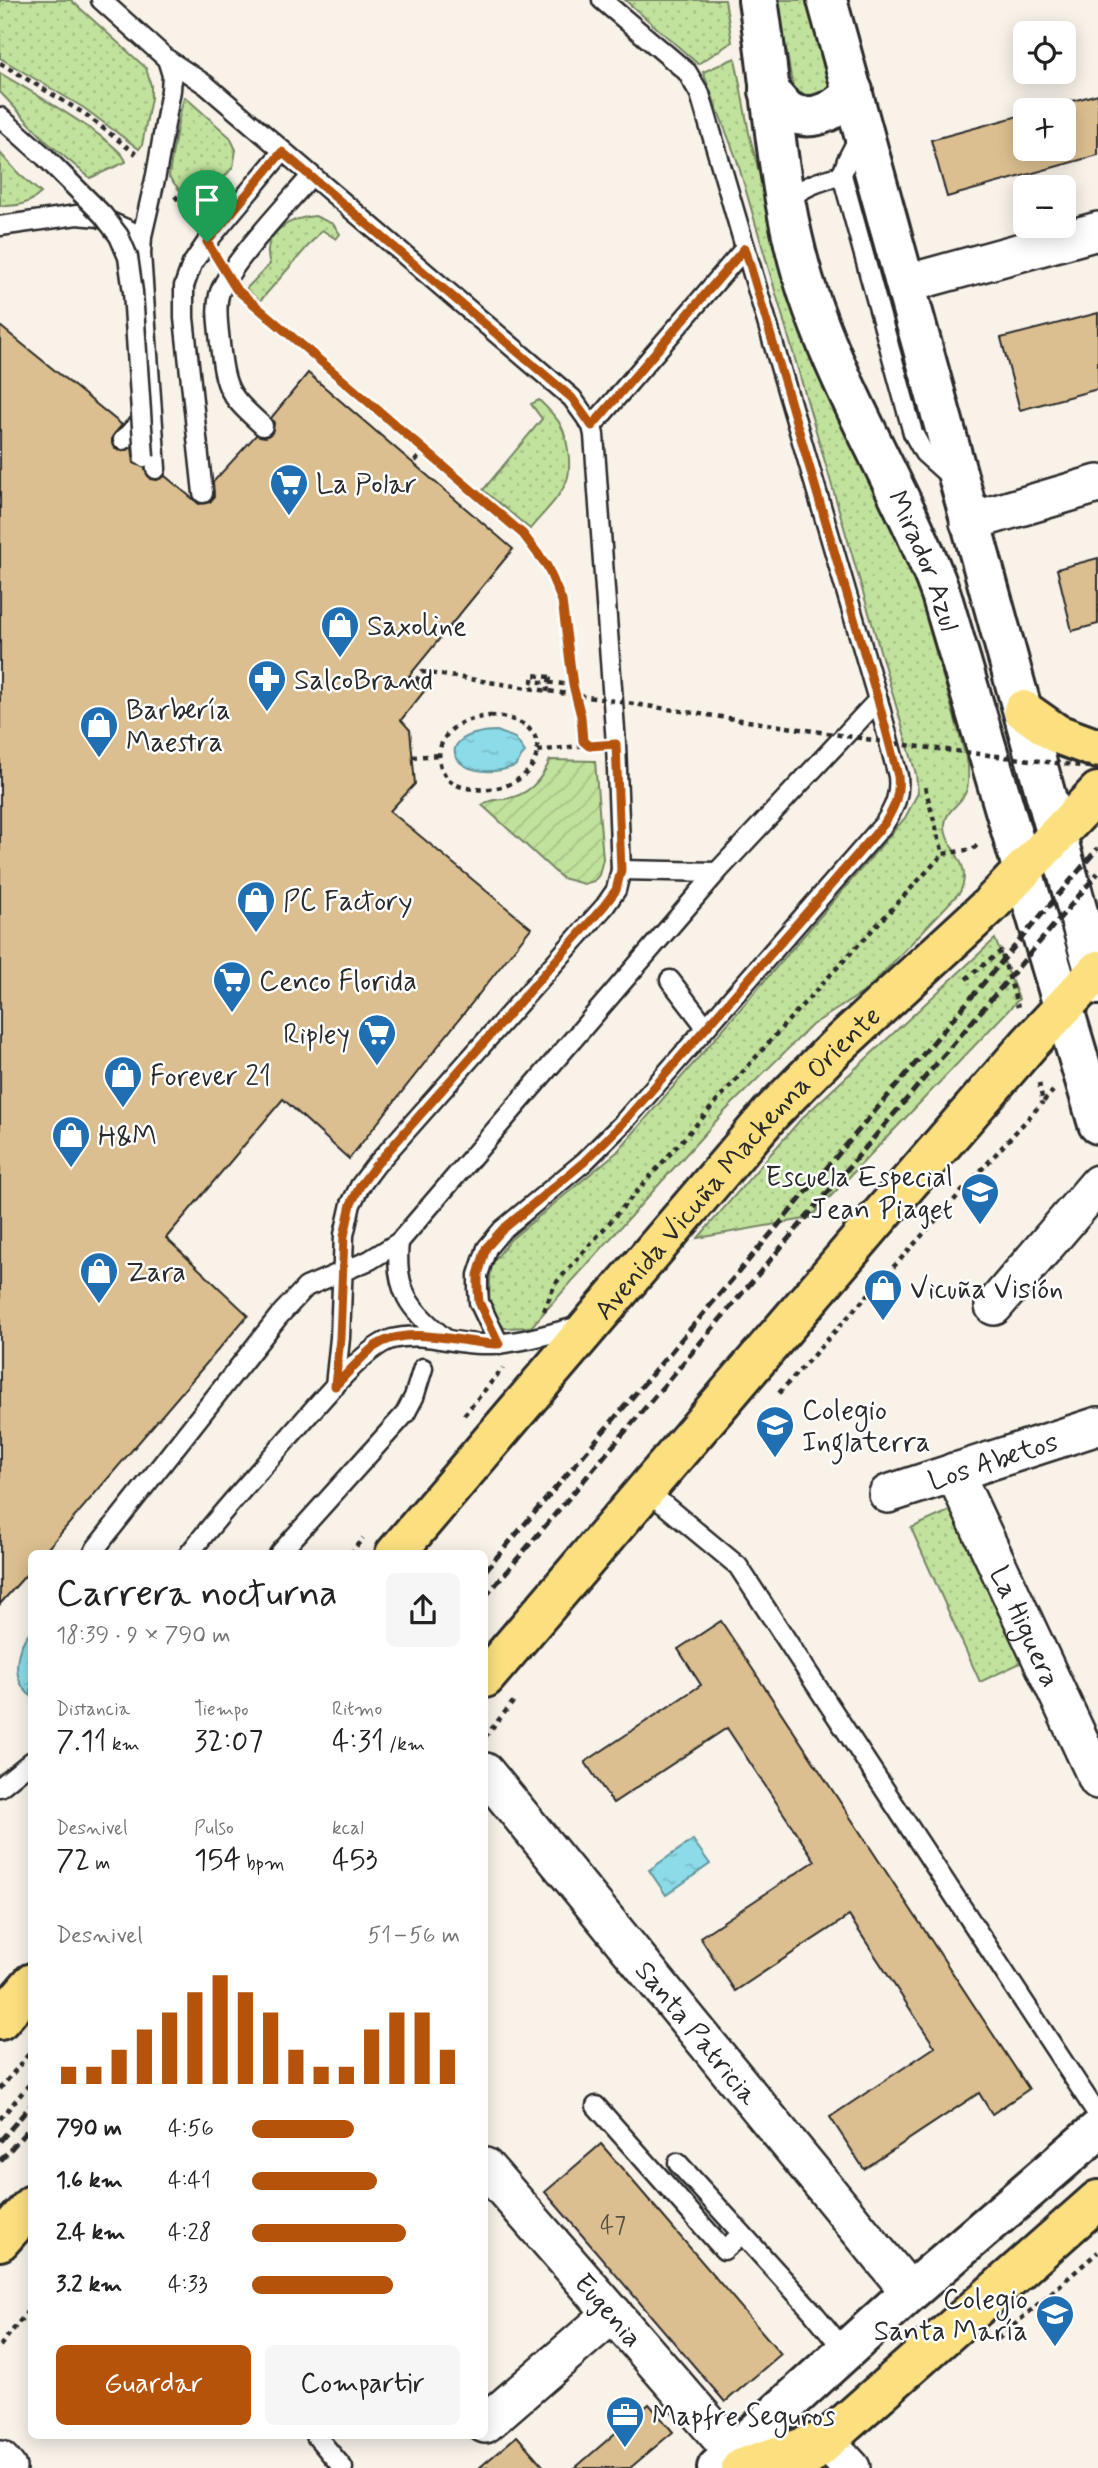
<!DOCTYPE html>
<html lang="es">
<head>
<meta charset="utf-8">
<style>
  :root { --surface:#fff; --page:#f6f6f6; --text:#222; --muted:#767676; --accent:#b45309 }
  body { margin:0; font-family:Mynerve,sans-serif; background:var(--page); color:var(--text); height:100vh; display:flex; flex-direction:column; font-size:26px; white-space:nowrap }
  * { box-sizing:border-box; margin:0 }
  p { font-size:23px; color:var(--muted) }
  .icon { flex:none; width:38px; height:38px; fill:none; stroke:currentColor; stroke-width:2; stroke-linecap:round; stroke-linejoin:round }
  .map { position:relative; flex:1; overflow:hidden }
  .details { position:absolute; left:28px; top:1550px; width:460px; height:889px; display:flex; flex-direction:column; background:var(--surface); border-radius:10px; box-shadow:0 4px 18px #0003 }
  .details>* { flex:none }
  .tools { position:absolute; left:1013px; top:21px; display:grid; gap:14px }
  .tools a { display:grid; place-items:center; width:63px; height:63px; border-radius:10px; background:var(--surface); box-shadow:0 4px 18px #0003; font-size:35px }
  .pin { position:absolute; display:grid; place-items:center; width:60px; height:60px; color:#fff; margin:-72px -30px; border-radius:50% 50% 50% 0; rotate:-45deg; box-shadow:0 0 7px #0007 }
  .pin .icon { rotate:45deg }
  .round { display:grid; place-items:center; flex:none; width:74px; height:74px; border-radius:10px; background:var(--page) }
  .overview { display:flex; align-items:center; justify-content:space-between; height:119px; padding:0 28px }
  h1 { font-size:38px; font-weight:600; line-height:52px }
  .metrics { display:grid; grid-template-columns:repeat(3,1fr); gap:10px; height:119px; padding:7px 28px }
  .metrics div { display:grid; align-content:center }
  .metrics b { font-size:30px; font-weight:600 }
  .metrics small { font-size:19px; font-weight:400 }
  .metrics p { font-size:19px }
  .chart { height:196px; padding:14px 28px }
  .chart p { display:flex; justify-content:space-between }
  .chart svg { width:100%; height:126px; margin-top:7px; stroke:var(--accent); stroke-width:6 }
  .primary-button { display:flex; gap:14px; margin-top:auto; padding:14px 28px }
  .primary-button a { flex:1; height:80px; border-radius:10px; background:var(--accent); color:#fff; font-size:28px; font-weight:600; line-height:80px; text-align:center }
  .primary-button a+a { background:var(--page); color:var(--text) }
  ul { padding:0 28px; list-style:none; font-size:23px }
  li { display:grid; grid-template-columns:112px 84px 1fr; align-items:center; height:52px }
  li i { height:18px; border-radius:9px; background:var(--accent) }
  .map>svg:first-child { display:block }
</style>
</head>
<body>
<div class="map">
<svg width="1098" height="2468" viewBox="0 0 1098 2468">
  <defs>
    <pattern id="grass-dots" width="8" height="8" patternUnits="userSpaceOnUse" patternTransform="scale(1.75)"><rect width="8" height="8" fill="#c1e29c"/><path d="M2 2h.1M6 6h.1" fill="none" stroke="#a6c287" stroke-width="1.8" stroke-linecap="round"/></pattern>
    <pattern id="garden-furrows" width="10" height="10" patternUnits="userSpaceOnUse" patternTransform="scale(1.75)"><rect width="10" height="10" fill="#c1e29c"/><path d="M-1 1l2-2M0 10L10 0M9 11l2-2" fill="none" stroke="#a6c287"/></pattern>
    <pattern id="water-ripples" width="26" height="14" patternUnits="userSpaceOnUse" patternTransform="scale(1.75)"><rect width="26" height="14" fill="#8cdbe8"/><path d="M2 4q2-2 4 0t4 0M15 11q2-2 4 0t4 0" fill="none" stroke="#79bcc7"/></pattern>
  </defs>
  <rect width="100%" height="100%" fill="#f8f2e9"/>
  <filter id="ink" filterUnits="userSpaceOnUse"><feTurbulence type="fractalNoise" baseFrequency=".0143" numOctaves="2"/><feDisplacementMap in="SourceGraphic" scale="14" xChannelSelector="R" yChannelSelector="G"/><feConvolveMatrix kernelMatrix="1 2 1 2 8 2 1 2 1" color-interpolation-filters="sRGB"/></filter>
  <g filter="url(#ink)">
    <g fill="url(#grass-dots)" stroke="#768664" stroke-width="2">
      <path d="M0,0H71L146,68L151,86V98L142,145L139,149L84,108L0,58Z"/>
      <path d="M625,0H725L732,42L698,64Z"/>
      <path d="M777,0H812L832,85L825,93C813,96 802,97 793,87Z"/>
      <path d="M735,58L749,133L778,247L916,582L968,765C968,776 970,787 963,797C957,806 945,813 945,824C943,849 975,861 960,892L867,990L812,1025L725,1111L531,1327L505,1328L491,1316L489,1299L491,1265L510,1240L617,1152L905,818L918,793L916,774L737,160L703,72Z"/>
      <path d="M0,73C21,86 123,143 126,162L90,178L47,142L0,92Z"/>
      <path d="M185,97L230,137L236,150L233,167L198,208H194L169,177C170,166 181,102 185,97Z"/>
      <path d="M0,153L19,174L41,193C28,205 18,206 0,206Z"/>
      <path d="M315,216L333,224L340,234L336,239L322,230L260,301L246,289L270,264C260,234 288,218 315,216Z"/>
      <path d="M539,400C560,420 566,428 569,458C569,465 570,472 567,480C560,498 542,514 530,529L483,490L542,419L531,404Z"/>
      <path d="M995,939L1019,999L810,1218L698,1238L801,1119Z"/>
      <path d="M958,1507L1027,1660L980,1682L911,1528Z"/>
    </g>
    <path fill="url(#garden-furrows)" stroke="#768664" stroke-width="2" d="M550,760L595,761L603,859L599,875L594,881L584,884L562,878L482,805C489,800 495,800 504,799C528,796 541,781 550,760Z"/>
    <g fill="url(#water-ripples)" stroke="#65959c" stroke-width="2">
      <path d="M497,731L515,738L525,752L515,766C456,788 424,733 497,731Z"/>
      <path d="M31,1630V1696C10,1679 15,1649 31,1630Z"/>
      <path d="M693,1840L710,1864L666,1895L649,1870Z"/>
    </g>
    <g fill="#dbbf90" stroke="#2b2b2b" stroke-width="2">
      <path d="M1098,94V155L947,197L931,140L1026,114V149H1064V110H1039Z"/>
      <path d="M1098,313V389L1020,410L1001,338Z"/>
      <path d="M0,326L122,425L112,437V444L116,449L126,451L132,447L134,463L145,468L150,479L157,480L165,476L199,504L210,502L214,497L213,482L256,435L266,437L272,433L274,423L271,418L308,373L513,549L409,676L426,689L401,720L410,730L415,784L390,811L531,928L349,1159L283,1099L166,1238L248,1315L43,1554H32V1568L0,1604Z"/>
      <path d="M1098,558V624L1072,631L1057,569Z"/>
      <path d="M721,1621L1029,2089L992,2114L979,2093L864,2169L830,2117L935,2047L849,1916L735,1991L700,1937L815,1861L727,1728L613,1803L585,1762L701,1685L678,1649Z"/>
      <path d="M601,2144L781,2354L725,2402L545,2192Z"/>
      <path d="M649,2404L673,2432L630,2468H575Z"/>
      <path d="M517,2436L545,2468H479Z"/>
    </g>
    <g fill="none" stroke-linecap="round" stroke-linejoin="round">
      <defs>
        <g id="service">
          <path d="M101,0L167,59L206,85L572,398L592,426L594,435L616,744L621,870L616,890L605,906L375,1166L360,1186L351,1204L344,1235L340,1338L335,1386"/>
          <path d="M0,117L45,157"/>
          <path d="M861,133L847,160L842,175L913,433L924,453L952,478"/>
          <path d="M785,202C803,186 820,181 842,175"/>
          <path d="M0,226L77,215L99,217L142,236"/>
          <path d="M263,426C229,395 225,391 220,344C219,328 215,311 219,295C226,268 290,201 311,176"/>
          <path d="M592,426L745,248"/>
          <path d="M123,440L141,421"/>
          <path d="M156,469L141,254L142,236L156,175L171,90L172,75L167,59"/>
          <path d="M203,493L184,318V286L192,264L207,242L282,152"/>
          <path d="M621,870L717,872"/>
          <path d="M670,980L706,1027"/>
          <path d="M399,1242C394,1289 409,1310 446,1339"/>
          <path d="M499,1344L479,1302L478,1289V1275L487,1248L502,1230L584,1162L622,1124L884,824C895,807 900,795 898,776L878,700L700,94L687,72L602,0"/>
          <path d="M645,1489L738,1566L1098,2115"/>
          <path d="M93,1554L96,1548L279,1316L306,1287L370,1260L399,1242L717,872L878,700"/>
          <path d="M189,1554C220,1513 255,1476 289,1437C311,1413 363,1347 392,1339C423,1331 451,1344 481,1344C515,1345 548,1334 580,1326"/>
          <path d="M279,1554L405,1414L414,1397L423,1368"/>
          <path d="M0,1787L32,1761"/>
          <path d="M596,2106L724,2250L742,2234"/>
          <path d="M678,2163L813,2312L845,2351"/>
          <path d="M316,2436L343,2468"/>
        </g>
        <g id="minor">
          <path d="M905,284L1098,231"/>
          <path d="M969,522L1098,484"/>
          <path d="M994,1306L1098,1184"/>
          <path id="s1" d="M954,1472L1098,1780"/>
          <path id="s2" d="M888,1494L1098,1426"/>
          <path id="s3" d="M485,1772L910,2292"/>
          <path id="s4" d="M485,2167L734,2453"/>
          <path d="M485,2424L613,2313"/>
          <path d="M825,2440L851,2468"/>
          <path d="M0,2460L7,2468"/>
        </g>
        <path id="tertiary" d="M717,2468L910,2292L1098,2130"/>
        <g id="secondary">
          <path id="s5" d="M758,0C774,103 777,209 813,308C848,407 905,496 941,594L1098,1124"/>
          <path d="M827,0L1098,985"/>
          <path d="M769,91C776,99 783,110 794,114C816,122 840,108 853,91"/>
        </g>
        <g id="primary">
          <path d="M1023,710L1057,734L1098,749"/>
          <path id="s6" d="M395,1554L770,1114L836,1047L989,906L1098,792"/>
          <path d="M485,1678L886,1209L1029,1044L1098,970"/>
          <path d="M0,2020L32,1983"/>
          <path d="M0,2241L32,2205"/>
          <path d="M741,2468L819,2442"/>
          <path d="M795,2468L1098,2200"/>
        </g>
      </defs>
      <use href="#service" stroke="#2b2b2b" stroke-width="23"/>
      <use href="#minor" stroke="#2b2b2b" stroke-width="42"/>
      <use href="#tertiary" stroke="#2b2b2b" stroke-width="44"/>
      <use href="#secondary" stroke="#2b2b2b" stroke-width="44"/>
      <use href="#primary" stroke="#2b2b2b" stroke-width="44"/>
      <g stroke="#2b2b2b" stroke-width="4.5" stroke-dasharray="5 5" stroke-linecap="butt">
        <path d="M0,63L85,114L136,154"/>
        <path d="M175,196L194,219"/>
        <path d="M244,296L523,534L547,566L562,602L573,685L581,716L583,741L586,745L592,746"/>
        <path d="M415,461L425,450"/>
        <path d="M550,677L533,675L532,681L573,685"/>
        <path d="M490,716C569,718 541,801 467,788C439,784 430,751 450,731C461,720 475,718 490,716Z"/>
        <path d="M538,751L586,745"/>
        <path d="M412,757L439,755"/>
        <path d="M925,787L943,854L973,849L978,844"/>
        <path d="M966,979L1001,951L1018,1007"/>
        <path d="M1039,1083L1043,1102L1053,1091"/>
        <path d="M544,1311L555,1284L795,1013L943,854"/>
        <path d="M779,1393L1043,1102"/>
        <path d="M464,1415L503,1368"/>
        <path d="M350,1554L363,1538"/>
        <path d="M485,1737L513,1702"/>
        <path d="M0,2089L32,2050"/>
        <path d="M0,2119L32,2081"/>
        <path d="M998,2339L1098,2252"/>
        <path d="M0,2346L32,2306"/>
      </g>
      <use href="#service" stroke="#fff" stroke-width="18"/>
      <use href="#minor" stroke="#fff" stroke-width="37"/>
      <use href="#tertiary" stroke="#fff" stroke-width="38"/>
      <use href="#secondary" stroke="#fff" stroke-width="38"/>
      <use href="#primary" stroke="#fce080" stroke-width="38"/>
      <g stroke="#2b2b2b" stroke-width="5" stroke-dasharray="10 5" stroke-linecap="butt">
        <path d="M485,1571L1098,848"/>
        <path d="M485,1597L1098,873"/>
        <path d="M0,2141L32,2104"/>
        <path d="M0,2161L32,2125"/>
      </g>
      <defs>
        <path id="service-bridge" d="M45,157L103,215L119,236L128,257L133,292L144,457"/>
      </defs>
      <use href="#service-bridge" stroke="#2b2b2b" stroke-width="23" stroke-linecap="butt"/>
      <g stroke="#2b2b2b" stroke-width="4.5" stroke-dasharray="5 5" stroke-linecap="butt">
        <path d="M416,681L422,672L913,746L1098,768"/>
        <path d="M547,692L550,677"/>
      </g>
      <use href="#service-bridge" stroke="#fff" stroke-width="18"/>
    </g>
  </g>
  <g fill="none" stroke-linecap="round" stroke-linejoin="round" filter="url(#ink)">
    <defs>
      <path id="route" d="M282,152L572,398L592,426L745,248L878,700L898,776C900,795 895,807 884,824L622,1124L584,1162L502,1230L486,1248L478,1275V1289L479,1302L499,1344C462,1344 407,1323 374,1347C360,1358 347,1374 335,1386L340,1338L344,1236L351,1204L360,1186L375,1166L604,906L616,890L621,870L616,744L589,746L583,741L581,716L573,685L562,601L547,566L523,534L236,289L207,242Z"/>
    </defs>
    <use href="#route" stroke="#fff" stroke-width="14"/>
    <use href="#route" stroke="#b45309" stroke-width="9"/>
  </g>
  <defs>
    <symbol id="supermarket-pin" viewBox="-11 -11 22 30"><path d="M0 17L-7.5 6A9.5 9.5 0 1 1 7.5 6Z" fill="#1f6fb2" stroke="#fff"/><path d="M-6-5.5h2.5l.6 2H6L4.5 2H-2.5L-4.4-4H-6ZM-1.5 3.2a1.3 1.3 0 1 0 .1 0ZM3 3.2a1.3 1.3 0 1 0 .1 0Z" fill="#fff"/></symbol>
    <symbol id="shop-pin" viewBox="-11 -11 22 30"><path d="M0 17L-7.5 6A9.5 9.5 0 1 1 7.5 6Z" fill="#1f6fb2" stroke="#fff"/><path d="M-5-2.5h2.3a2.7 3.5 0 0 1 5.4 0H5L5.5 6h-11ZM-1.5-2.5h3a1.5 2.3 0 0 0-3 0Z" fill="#fff"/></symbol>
    <symbol id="pharmacy-pin" viewBox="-11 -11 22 30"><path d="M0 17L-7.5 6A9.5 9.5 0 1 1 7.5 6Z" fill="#1f6fb2" stroke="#fff"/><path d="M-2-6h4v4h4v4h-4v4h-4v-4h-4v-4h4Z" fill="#fff"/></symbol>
    <symbol id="school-pin" viewBox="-11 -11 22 30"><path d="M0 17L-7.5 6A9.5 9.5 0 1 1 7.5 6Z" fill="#1f6fb2" stroke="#fff"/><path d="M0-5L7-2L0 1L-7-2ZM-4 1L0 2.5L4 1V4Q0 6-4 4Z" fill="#fff"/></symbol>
    <symbol id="office-pin" viewBox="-11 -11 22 30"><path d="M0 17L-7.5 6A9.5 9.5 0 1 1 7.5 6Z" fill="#1f6fb2" stroke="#fff"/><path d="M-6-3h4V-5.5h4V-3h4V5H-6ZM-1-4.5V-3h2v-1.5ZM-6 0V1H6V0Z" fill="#fff"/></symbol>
  </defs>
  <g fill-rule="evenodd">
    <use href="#supermarket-pin" x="267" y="461" width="44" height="60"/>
    <use href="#shop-pin" x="318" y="603" width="44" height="60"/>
    <use href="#pharmacy-pin" x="245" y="657" width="44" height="60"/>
    <use href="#shop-pin" x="77" y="703" width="44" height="60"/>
    <use href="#shop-pin" x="234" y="878" width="44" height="60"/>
    <use href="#supermarket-pin" x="210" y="958" width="44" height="60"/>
    <use href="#supermarket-pin" x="355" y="1011" width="44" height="60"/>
    <use href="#shop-pin" x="101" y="1053" width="44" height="60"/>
    <use href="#shop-pin" x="49" y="1113" width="44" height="60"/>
    <use href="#school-pin" x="958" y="1170" width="44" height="60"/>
    <use href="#shop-pin" x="77" y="1249" width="44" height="60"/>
    <use href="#shop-pin" x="861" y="1266" width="44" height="60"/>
    <use href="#school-pin" x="753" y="1403" width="44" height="60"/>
    <use href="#school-pin" x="1033" y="2292" width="44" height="60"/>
    <use href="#office-pin" x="603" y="2393" width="44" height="60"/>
  </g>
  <g text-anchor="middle" stroke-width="5" stroke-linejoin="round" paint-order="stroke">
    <g font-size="24" fill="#575044">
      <text x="613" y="2233">47</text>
    </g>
    <g font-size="28" fill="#2b2b2b" stroke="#fff" text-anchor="start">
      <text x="316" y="493">La Polar</text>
      <text x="367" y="635">Saxoline</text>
      <text x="294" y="689">SalcoBrand</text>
      <text x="126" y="719">Barbería<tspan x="126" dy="32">Maestra</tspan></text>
      <text x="283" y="910">PC Factory</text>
      <text x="259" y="990">Cenco Florida</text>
      <text x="350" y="1043" text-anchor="end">Ripley</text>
      <text x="150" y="1085">Forever 21</text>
      <text x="98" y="1145">H&amp;M</text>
      <text x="953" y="1186" text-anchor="end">Escuela Especial<tspan x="953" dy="32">Jean Piaget</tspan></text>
      <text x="126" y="1281">Zara</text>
      <text x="910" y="1298">Vicuña Visión</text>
      <text x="802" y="1419">Colegio<tspan x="802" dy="32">Inglaterra</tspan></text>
      <text x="1028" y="2308" text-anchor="end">Colegio<tspan x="1028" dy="32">Santa María</tspan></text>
      <text x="652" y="2425">Mapfre Seguros</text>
    </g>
    <g font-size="28" fill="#2b2b2b" stroke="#fff">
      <text dy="10" stroke="none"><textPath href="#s5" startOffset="590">Mirador Azul</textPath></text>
      <text dy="10" stroke="none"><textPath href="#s6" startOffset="520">Avenida Vicuña Mackenna Oriente</textPath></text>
      <text dy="10" stroke="none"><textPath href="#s2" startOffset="110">Los Abetos</textPath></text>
      <text dy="10" stroke="none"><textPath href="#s1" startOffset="170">La Higuera</textPath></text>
      <text dy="10" stroke="none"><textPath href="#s3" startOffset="336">Santa Patricia</textPath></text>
      <text dy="10" stroke="none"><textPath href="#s4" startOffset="189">Eugenia</textPath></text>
    </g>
  </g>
</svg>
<div class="tools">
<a><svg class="icon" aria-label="locate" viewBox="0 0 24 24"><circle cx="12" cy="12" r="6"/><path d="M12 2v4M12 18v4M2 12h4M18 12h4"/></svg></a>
<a>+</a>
<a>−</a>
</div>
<div class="pin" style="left:207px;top:242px;background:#1e9e55"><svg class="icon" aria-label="arrive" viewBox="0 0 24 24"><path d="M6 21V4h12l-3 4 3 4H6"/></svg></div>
<section class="details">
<div class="overview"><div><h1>Carrera nocturna</h1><p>18:39 · 9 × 790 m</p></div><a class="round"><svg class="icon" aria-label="share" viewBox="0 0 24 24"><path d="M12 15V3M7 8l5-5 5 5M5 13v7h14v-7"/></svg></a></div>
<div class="metrics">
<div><p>Distancia</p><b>7.11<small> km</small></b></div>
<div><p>Tiempo</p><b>32:07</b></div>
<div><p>Ritmo</p><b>4:31<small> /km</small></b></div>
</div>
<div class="metrics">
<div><p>Desnivel</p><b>72<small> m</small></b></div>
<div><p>Pulso</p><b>154<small> bpm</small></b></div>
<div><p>kcal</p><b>453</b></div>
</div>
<div class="chart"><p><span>Desnivel</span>51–56 m</p>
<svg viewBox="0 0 160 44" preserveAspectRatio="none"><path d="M5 44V38M15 44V38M25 44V32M35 44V25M45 44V19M55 44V12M65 44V6M75 44V12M85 44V19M95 44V32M105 44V38M115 44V38M125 44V25M135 44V19M145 44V19M155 44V32"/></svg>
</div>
<ul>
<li><b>790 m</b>4:56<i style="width:49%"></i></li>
<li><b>1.6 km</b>4:41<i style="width:60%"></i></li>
<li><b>2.4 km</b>4:28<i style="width:74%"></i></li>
<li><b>3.2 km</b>4:33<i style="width:68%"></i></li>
</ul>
<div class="primary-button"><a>Guardar</a><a>Compartir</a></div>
</section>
</div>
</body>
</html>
